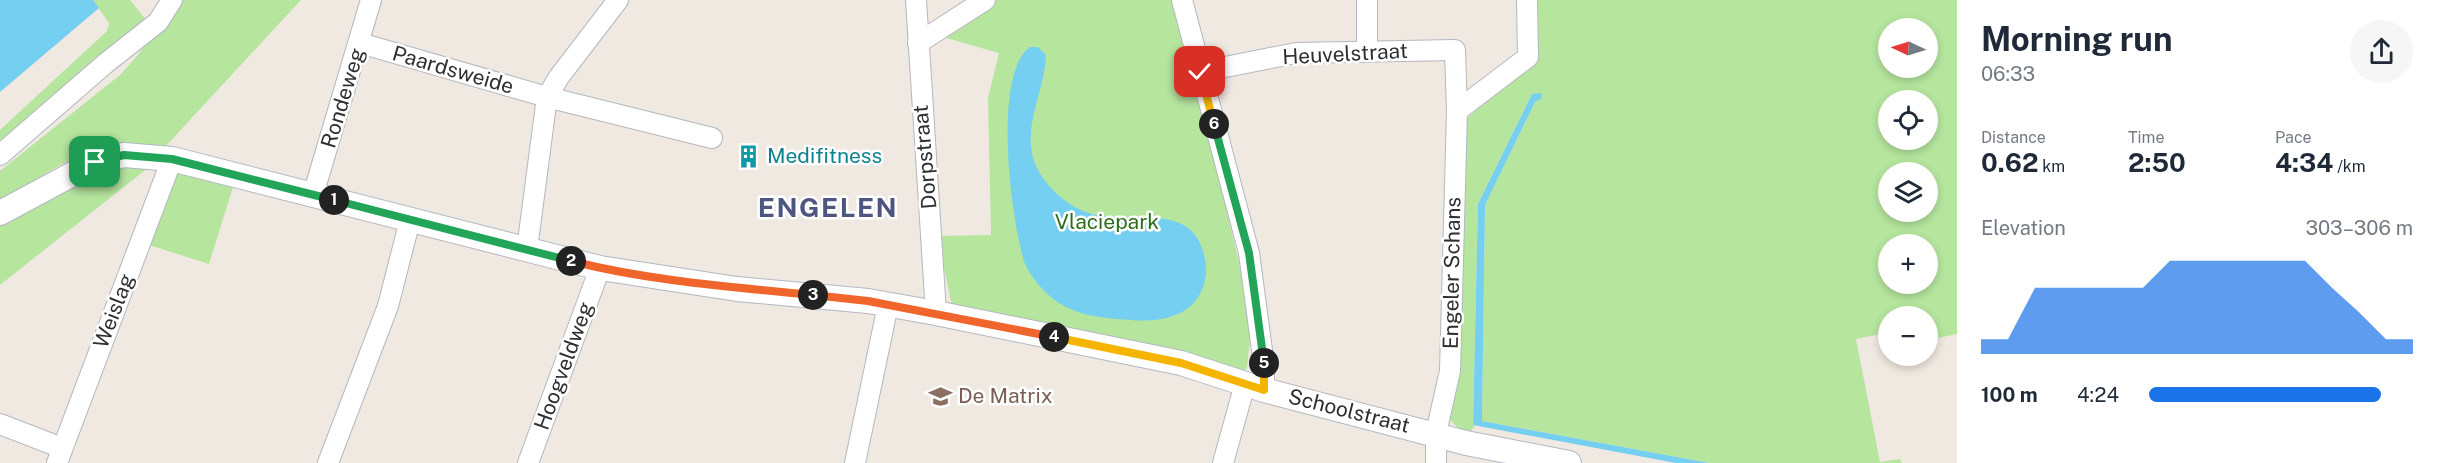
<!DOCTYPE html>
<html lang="en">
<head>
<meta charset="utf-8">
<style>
  :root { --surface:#fff; --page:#f6f6f7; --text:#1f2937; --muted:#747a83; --accent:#1a73e8 }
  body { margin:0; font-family:"Public Sans",sans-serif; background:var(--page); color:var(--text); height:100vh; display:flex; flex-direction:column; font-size:22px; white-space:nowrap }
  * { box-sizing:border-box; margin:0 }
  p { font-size:20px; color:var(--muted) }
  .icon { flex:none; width:33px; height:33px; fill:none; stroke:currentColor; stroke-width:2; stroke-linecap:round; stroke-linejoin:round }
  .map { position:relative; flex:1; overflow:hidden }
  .side { display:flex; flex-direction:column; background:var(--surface); width:480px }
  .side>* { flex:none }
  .needle { width:39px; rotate:274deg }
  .fabs { position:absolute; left:1878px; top:18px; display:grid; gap:12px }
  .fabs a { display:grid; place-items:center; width:60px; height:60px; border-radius:50%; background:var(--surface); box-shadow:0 3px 9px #0003; font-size:30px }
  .pin { position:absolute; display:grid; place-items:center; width:51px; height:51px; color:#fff; margin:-26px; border-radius:12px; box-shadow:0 3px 9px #0006 }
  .km { position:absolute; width:30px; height:30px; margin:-15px; border-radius:50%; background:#222; color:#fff; font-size:16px; line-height:30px; text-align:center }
  .round { display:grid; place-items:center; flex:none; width:63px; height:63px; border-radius:32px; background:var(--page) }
  .headline { display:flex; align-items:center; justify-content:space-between; height:102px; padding:0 24px }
  h1 { font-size:33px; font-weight:700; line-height:45px }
  .metrics { display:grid; grid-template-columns:repeat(3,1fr); gap:9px; height:102px; padding:6px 24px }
  .metrics div { display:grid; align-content:center }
  .metrics b { font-size:26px; font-weight:700 }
  .metrics small { font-size:16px; font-weight:400 }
  .metrics p { font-size:16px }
  .chart { height:168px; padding:12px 24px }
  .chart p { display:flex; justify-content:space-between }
  .chart svg { width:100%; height:108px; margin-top:6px; fill:var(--accent); opacity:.7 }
  ul { padding:0 24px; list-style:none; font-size:20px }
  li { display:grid; grid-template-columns:96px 72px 1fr; align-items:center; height:45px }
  li i { height:15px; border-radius:8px; background:var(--accent) }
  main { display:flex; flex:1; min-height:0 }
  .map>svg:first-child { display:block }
</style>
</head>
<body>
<main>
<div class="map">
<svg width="1957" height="463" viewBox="0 0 1957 463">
  <rect width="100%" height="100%" fill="#efe9e1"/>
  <g fill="#b6e59e" fill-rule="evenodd">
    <path d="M93,0H130L147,21L0,156V130L107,31L109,23Z"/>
    <path d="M175,0H301L163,149C143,147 123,144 103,148C75,152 26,186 0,201V171L120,75L138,55Z"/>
    <path d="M997,0H1176L1248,300L1251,329L1247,369L1240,371L952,306L937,236L991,235L988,98L999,53L936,35Z"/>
    <path d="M1535,0H1957V334L1928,340V316H1888V342L1886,333L1856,339L1880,462L1900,459L1902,463H1709L1482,421L1485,205L1535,102L1540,98L1532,94L1478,204L1473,425L1475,426L1471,431L1459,429L1448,418L1464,124L1468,117L1531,66ZM1888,28H1928V68H1888ZM1888,100H1928V140H1888ZM1888,172H1928V212H1888ZM1888,244H1928V284H1888Z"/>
    <path d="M117,166L149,167L0,285V220L69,181Z"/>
    <path d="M179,172L233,187L209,264L146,244L173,176Z"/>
  </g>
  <g fill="#75cff0">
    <path d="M0,0H93L99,8L0,92Z"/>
    <path d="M1030,47H1038L1046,55C1045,93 1018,132 1038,170C1049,190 1070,208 1092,214C1132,224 1192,201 1204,255C1208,270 1206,286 1197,299C1182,319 1154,322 1131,320C1095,318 1062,314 1038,284C1033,278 1026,268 1024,261C1011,219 992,74 1030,47Z"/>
    <path d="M1541,93L1542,98L1535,102L1485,205L1482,421L1709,463H1676L1473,425L1478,204L1532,94Z"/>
  </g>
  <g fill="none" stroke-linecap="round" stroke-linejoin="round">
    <defs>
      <g id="minor">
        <path d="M916,0L936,313"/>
        <path d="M1182,0L1249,253L1264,365V390"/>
        <path d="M1367,0V52"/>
        <path d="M360,43L547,97L712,138"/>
        <path d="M918,43L985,0"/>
        <path d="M1200,72L1296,53L1455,50L1457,111"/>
        <path d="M0,155L106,63L158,22L172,0"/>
        <path d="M313,195L371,0"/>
        <path d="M527,249L547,97L559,77L618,0"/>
        <path d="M0,424L62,448"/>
        <path d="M57,463L172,159"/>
        <path d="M328,463L388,306L410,220"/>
        <path d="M528,463L600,268"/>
        <path d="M855,463L888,305"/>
        <path d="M1223,463L1245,384"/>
        <path d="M1436,463V433L1450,371L1457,111L1528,57L1527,0"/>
      </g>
      <path id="tertiary" d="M0,213L95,162L124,155L172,159L600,268L737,289L868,301L936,313L1181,363L1264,390L1466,443L1569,463"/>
    </defs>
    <use href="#minor" stroke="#b4b7c1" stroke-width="22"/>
    <use href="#tertiary" stroke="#b4b7c1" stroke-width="26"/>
    <use href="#minor" stroke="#fff" stroke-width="20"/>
    <use href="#tertiary" stroke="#fff" stroke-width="24"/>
  </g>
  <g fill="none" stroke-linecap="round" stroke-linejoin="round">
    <defs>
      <path id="split-1" d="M95,162L124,155L172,159L334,200"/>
      <path id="split-2" d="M334,200L571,261"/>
      <path id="split-3" d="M571,261C650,281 732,287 813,295"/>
      <path id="split-4" d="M813,295L868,301L1054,337"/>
      <path id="split-5" d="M1054,337L1181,363L1264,390V363"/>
      <path id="split-6" d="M1214,124L1249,253L1264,363"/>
      <path id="split-7" d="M1200,72L1214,124"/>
    </defs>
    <use href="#split-1" stroke="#fff" stroke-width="12"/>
    <use href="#split-2" stroke="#fff" stroke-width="12"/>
    <use href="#split-3" stroke="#fff" stroke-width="12"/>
    <use href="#split-4" stroke="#fff" stroke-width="12"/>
    <use href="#split-5" stroke="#fff" stroke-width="12"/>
    <use href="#split-6" stroke="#fff" stroke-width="12"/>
    <use href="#split-7" stroke="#fff" stroke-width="12"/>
    <use href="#split-1" stroke="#22a559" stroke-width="8"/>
    <use href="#split-2" stroke="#22a559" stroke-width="8"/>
    <use href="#split-3" stroke="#f0652b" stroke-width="8"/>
    <use href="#split-4" stroke="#f0652b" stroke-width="8"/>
    <use href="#split-5" stroke="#f5b400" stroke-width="8"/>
    <use href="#split-6" stroke="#22a559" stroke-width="8"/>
    <use href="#split-7" stroke="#f5b400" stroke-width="8"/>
  </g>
  <defs>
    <symbol id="building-bare" viewBox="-9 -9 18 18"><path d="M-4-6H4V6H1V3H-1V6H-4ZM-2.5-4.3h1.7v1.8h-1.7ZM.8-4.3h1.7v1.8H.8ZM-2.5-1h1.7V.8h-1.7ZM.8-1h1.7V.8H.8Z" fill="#0f9aa8" stroke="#fff" stroke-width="2.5" paint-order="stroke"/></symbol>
    <symbol id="school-bare" viewBox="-9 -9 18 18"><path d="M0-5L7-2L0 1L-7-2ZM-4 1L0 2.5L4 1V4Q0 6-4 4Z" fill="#8d6e63" stroke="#fff" stroke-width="2.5" paint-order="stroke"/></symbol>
  </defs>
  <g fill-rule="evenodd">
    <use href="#building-bare" x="732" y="140" width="33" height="33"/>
    <use href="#school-bare" x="924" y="380" width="33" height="33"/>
  </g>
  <g text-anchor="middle" stroke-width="5" stroke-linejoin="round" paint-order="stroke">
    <g font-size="21" fill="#2e2e2e" stroke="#fff">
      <text transform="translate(1345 54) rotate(-3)" y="7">Heuvelstraat</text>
      <text transform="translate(453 70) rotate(16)" y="7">Paardsweide</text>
      <text transform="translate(343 98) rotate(-73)" y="7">Rondeweg</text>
      <text transform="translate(925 157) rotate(-95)" y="7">Dorpstraat</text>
      <text transform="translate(1452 273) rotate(-89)" y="7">Engeler Schans</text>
      <text transform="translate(114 311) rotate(-69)" y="7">Weislag</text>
      <text transform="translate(564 366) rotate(-70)" y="7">Hoogveldweg</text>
      <text transform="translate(1349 411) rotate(14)" y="7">Schoolstraat</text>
    </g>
    <g font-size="21" fill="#0d838f" stroke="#fff" text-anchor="start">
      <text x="767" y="163">Medifitness</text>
    </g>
    <g font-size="21" fill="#2c6e1b" stroke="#fff">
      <text x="1107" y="229">Vlaciepark</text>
    </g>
    <g font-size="21" fill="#785e54" stroke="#fff" text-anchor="start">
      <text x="958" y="403">De Matrix</text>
    </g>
    <g font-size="27" font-weight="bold" letter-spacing="1.5" fill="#4d5680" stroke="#fff">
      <text x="828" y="217">ENGELEN</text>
    </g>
  </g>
</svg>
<div class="fabs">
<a><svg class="needle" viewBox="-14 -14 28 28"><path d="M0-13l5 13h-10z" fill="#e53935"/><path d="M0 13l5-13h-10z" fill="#747a83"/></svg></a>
<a><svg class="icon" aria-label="locate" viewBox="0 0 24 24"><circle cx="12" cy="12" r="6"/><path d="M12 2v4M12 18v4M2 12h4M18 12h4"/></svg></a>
<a><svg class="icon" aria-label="layers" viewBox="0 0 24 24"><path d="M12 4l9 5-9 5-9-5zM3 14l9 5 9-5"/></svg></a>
<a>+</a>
<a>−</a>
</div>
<div class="pin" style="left:95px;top:162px;background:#1e9e55"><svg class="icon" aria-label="arrive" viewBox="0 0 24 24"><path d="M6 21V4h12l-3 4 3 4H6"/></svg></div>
<div class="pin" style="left:1200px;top:72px;background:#d93025"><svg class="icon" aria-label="check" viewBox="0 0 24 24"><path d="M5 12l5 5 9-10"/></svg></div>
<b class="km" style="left:334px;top:200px">1</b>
<b class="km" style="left:571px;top:261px">2</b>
<b class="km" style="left:813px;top:295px">3</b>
<b class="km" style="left:1054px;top:337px">4</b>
<b class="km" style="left:1264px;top:363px">5</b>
<b class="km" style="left:1214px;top:124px">6</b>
</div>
<section class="side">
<div class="headline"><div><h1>Morning run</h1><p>06:33</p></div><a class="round"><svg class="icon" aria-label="share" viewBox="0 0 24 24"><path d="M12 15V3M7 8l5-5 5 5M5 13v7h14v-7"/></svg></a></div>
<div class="metrics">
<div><p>Distance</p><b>0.62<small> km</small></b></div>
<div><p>Time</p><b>2:50</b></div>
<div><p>Pace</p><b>4:34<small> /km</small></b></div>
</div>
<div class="chart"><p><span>Elevation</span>303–306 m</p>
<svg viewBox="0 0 160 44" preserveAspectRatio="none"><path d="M0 44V38L10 38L20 17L30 17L40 17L50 17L60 17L70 6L80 6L90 6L100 6L110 6L120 6L130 17L140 27L150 38L160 38V44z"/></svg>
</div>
<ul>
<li><b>100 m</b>4:24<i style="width:88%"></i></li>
</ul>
</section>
</main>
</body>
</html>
